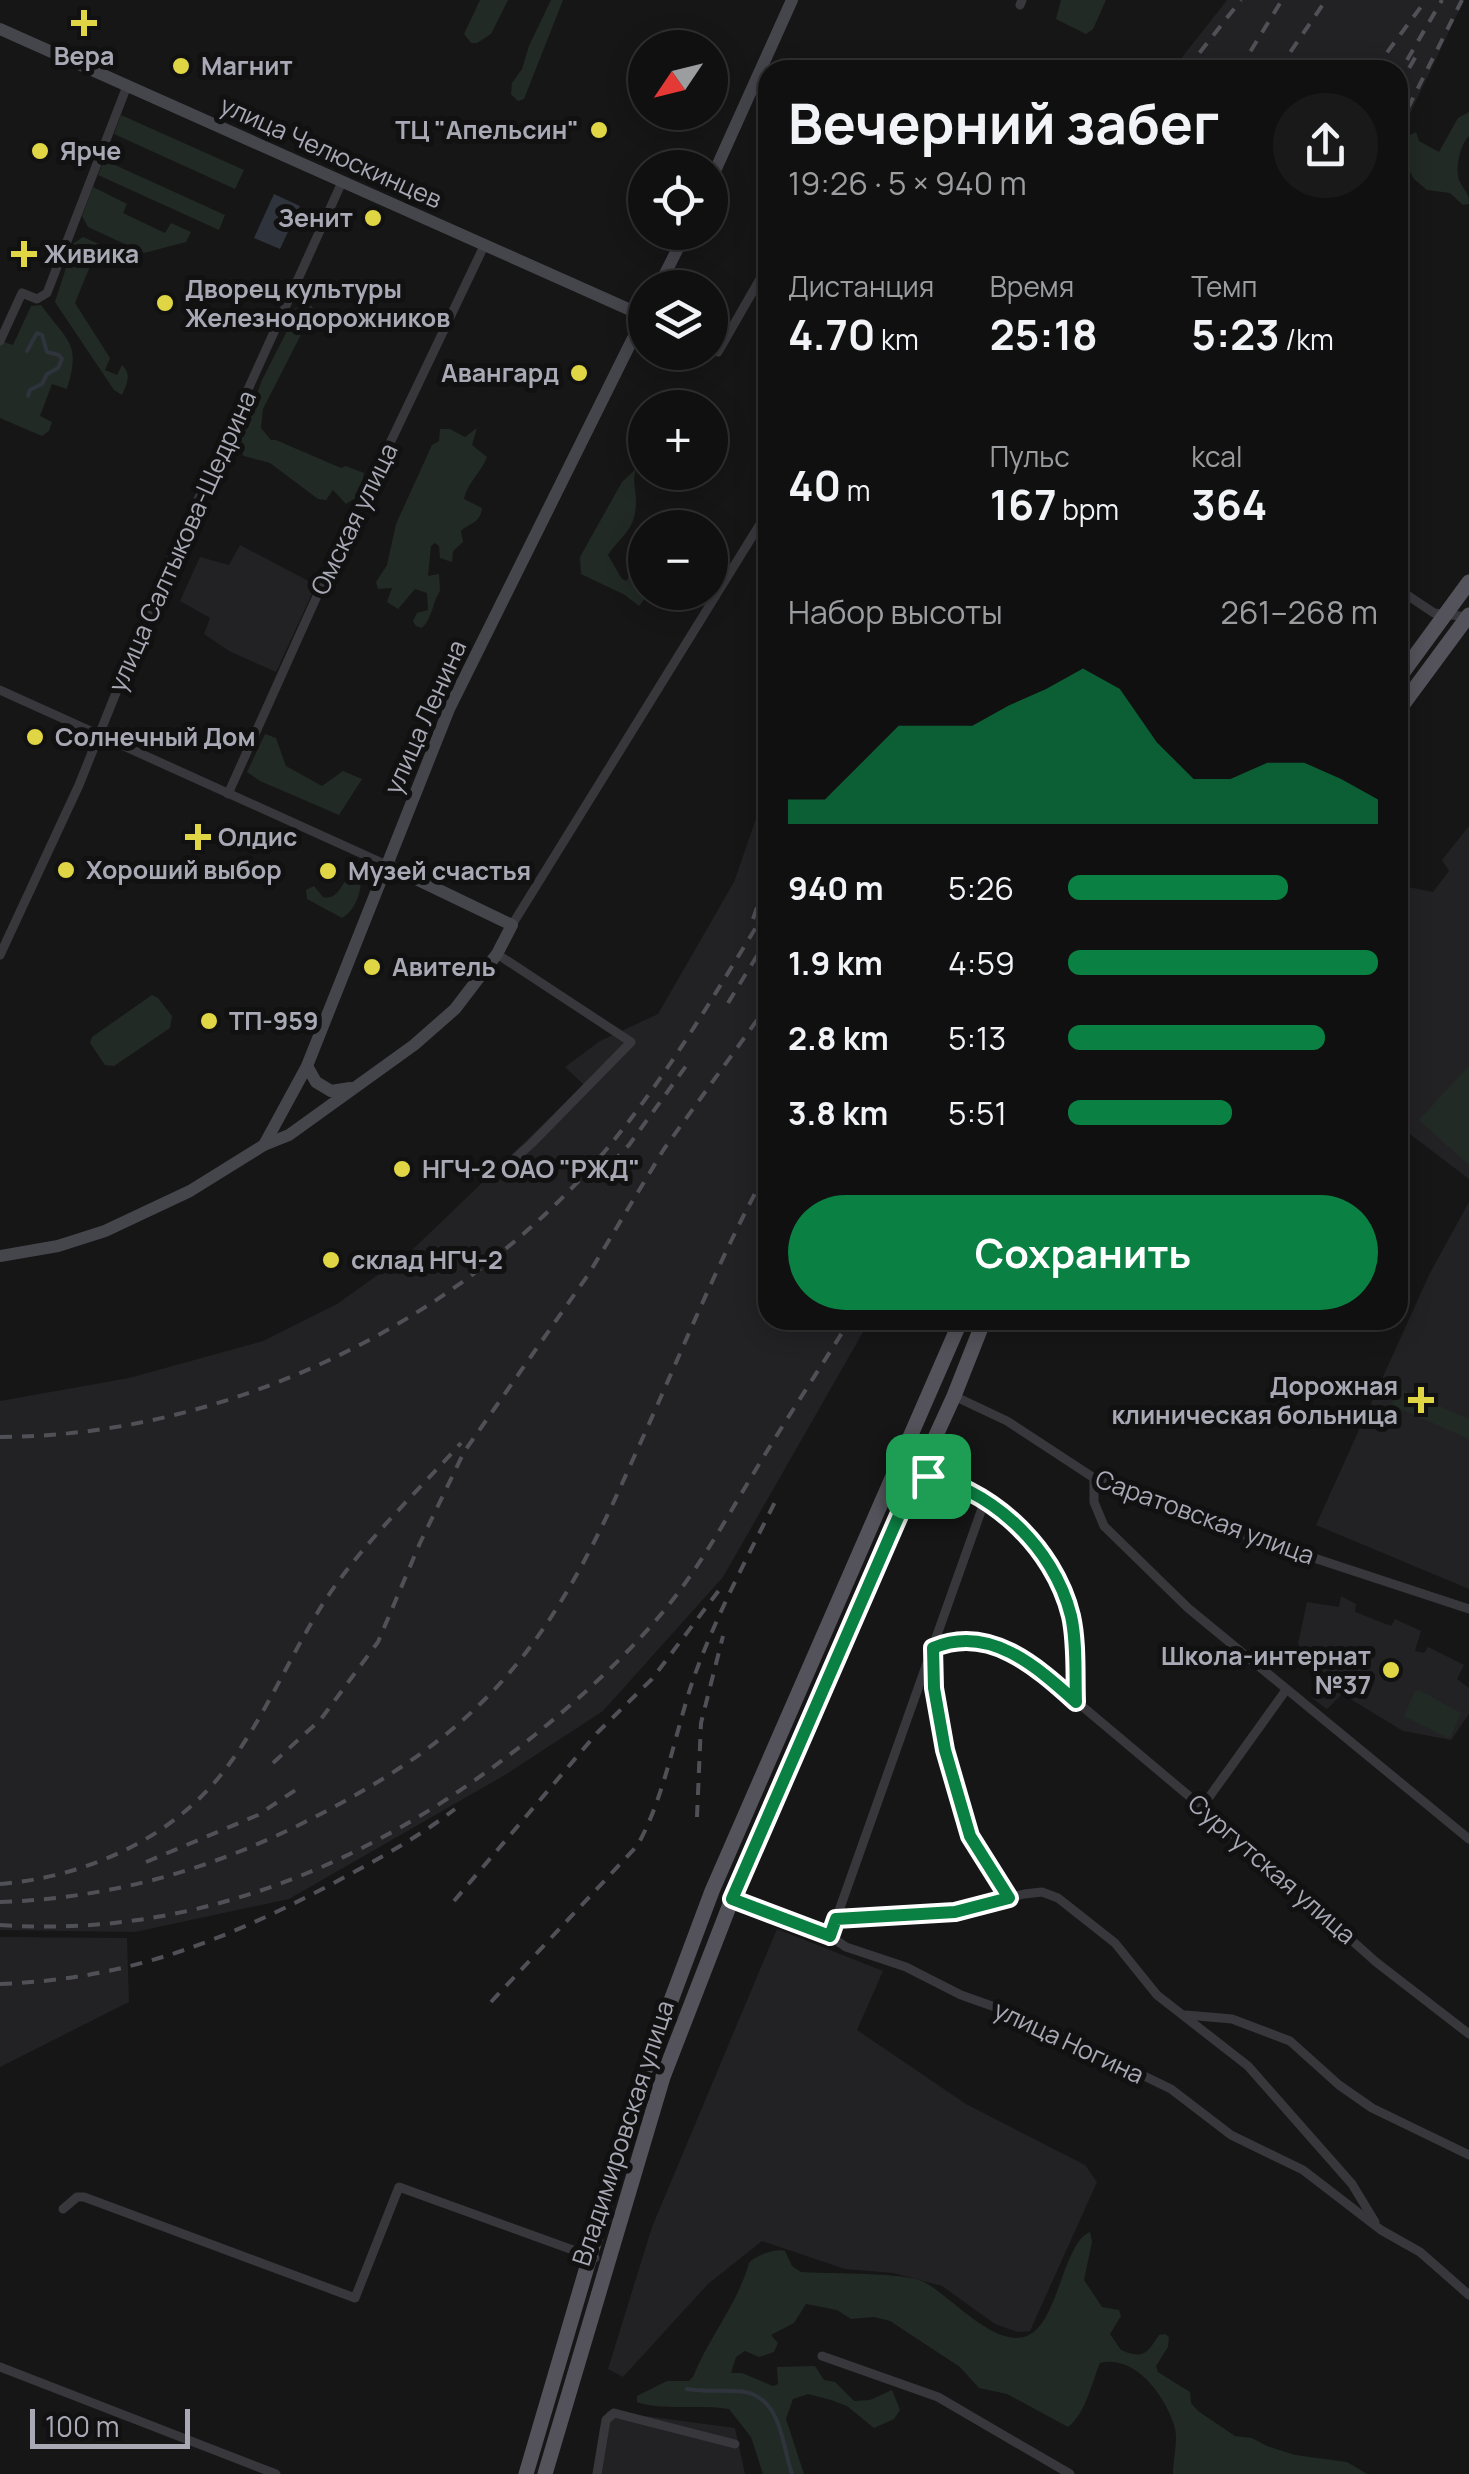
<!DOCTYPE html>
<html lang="ru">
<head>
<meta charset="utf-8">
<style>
  :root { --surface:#101011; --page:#19191a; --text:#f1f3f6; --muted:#9c9d9f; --line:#303031; --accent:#0b8043 }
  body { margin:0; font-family:Manrope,sans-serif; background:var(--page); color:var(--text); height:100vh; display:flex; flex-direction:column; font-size:38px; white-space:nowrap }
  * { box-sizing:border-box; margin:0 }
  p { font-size:32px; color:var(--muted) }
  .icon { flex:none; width:55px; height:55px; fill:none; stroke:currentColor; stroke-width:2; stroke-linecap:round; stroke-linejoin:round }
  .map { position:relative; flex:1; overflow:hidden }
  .drawer { position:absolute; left:758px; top:60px; width:650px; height:1270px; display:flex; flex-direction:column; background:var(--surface); border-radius:30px; box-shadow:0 5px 25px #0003,0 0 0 2px var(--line) }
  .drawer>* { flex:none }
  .needle { width:65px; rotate:235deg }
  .buttons { position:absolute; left:628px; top:30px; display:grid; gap:20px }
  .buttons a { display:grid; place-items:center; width:100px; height:100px; border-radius:50%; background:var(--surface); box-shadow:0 5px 25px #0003,0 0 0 2px var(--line); font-size:50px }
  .scale { position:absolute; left:30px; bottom:25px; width:160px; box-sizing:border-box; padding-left:10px; border:5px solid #a9a9b6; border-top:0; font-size:28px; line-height:35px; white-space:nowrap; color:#a9a9b6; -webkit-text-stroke:8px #111112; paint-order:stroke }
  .pin { position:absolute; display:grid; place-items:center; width:85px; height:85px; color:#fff; margin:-42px; border-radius:20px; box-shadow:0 5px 15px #0006 }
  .round { display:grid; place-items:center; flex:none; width:105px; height:105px; border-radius:52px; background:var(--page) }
  .overview { display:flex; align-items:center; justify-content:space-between; height:170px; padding:0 30px }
  h1 { font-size:55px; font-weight:700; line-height:75px }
  .metrics { display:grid; grid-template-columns:repeat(3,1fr); gap:15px; height:170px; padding:10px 30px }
  .metrics div { display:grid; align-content:center }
  .metrics b { font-size:42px; font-weight:700 }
  .metrics small { font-size:28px; font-weight:400 }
  .metrics p { font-size:28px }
  .chart { height:280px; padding:20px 30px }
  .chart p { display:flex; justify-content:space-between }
  .chart svg { width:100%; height:180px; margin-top:10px; fill:var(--accent); opacity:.7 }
  .button { display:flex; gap:20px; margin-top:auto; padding:20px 30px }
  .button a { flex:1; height:115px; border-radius:60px; background:var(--accent); color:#fff; font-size:40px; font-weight:700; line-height:115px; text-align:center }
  ul { padding:0 30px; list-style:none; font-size:32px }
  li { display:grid; grid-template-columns:160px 120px 1fr; align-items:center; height:75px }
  li i { height:25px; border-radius:12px; background:var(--accent) }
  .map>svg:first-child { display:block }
</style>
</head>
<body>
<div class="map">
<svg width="1469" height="2474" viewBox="0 0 1469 2474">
  <rect width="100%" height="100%" fill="#161617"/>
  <g fill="#222224">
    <path d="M1227,0H1464L1398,139V70H1172Z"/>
    <path d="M240,545L316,585L276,672L229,651L204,634L210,618L180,601L200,557L229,565Z"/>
    <path d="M767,787L768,1320H870L723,1577L603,1711L505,1775L289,1899L135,1932L0,1930V1401L129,1378L263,1341L337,1304L410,1252L584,1085L565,1067L600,1041L658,1014L734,882Z"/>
    <path d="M1469,826V1179L1398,1125V898L1408,887L1433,892L1449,871L1442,860Z"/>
    <path d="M1469,1202V1589L1316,1525L1429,1275Z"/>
    <path d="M1341,1596L1356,1604L1355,1612L1391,1626L1395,1619L1421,1631L1415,1651L1424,1653L1428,1647L1464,1665L1457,1679L1469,1688V1714L1451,1740L1403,1731L1342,1694L1327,1709L1312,1698L1326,1675L1298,1644L1307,1602L1339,1607Z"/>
    <path d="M777,1929L883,1971L857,2030L966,2104L1085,2165L1097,2182L1030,2331L1018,2332L995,2324L942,2286L893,2273L845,2269L762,2241L708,2284L623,2377L608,2369L652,2227Z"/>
    <path d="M0,1937L127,1938L129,2002L0,2067Z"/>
    <path d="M607,2411L735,2428L745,2474H596Z"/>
  </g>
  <g fill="#222a25">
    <path d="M480,0H508L491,34L477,43H471L464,34Z"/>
    <path d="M551,0H563L524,99L518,101L511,94L512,83L522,69L529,46Z"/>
    <path d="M1061,0H1106L1093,29L1086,34L1056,19Z"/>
    <path d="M1469,112V136C1460,145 1454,170 1460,182C1465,192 1469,192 1469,204L1463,205L1450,193L1427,190L1414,179L1403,159L1407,137L1416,132L1419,141L1439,152L1458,118Z"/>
    <path d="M121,115L244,170L235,189L114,134Z"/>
    <path d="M104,160L225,215L219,230L98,175Z"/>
    <path d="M93,187L127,204L123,213L165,233L171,223L191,232L186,242L144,253L88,227L82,216Z"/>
    <path d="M83,237L99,244L75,303L110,358L105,370L117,375L122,365C132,374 127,384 122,395L114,390L55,302L74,243Z"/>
    <path d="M41,305C67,341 82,343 67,389L52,384L40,416L52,422L49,431L42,436L0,418V344L1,341L13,345L31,306Z"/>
    <path d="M304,305L312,306L313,311L263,409L261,428L271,440H276L341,468L346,466L364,473L360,495L346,504L333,490L326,500L318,499L270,463L244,456L238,446L262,380L290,325L293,310Z"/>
    <path d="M477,428L472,445L487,457C481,473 467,483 464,499L482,508C480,524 469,523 461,531L463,542L453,551L452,562L440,558L439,546L435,543L431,546L428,576L439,574L440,591C432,603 433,617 422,628L416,626L413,621L417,613L428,610L427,593L415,589L398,609L387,602L392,588L378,589L376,582L387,565L396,524L432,445L439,441L440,429H450L465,437Z"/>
    <path d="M636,469C632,481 636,489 636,501C636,531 621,535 608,555L622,579L627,581L630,570L645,561V592L649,593L639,606L625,595L581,574L580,557L622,482Z"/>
    <path d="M265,734L276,738L286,766L322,786L343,771L362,779L339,815L260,781L247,772Z"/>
    <path d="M353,874L360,876C363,890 355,911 342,918L307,899L306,890L314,886L323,897C340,901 341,880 353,874Z"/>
    <path d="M152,995L158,998L172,1016L170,1028L114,1066L105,1065L90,1043L92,1037Z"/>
    <path d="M1468,1067L1469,1068V1165L1419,1120Z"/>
    <path d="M1400,1389L1469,1419V1439L1391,1405Z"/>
    <path d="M1419,1690L1461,1713L1451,1736L1448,1738L1404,1716L1415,1691Z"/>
    <path d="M1090,2232L1092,2242L1084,2280L1102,2307L1119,2310L1121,2316L1110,2334L1121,2350C1144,2360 1147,2353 1159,2335L1165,2334L1169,2337L1168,2347L1156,2366L1158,2372L1190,2392L1191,2403L1198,2411L1235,2436L1252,2438L1267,2446L1295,2455L1347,2462L1367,2474H1173C1173,2460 1179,2438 1174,2425C1165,2396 1135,2354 1100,2363C1091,2384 1086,2413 1068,2427L1007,2394L979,2388L960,2367L890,2321L874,2317L851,2319L837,2310L806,2304L794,2323L771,2335L778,2343L774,2352L759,2357L745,2351L736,2357L731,2373H742L773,2386L778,2384L777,2367L815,2366L824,2380L835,2382L854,2401L870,2400L892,2390L900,2410L894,2419L874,2428L847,2406L831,2400L808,2394L793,2399L786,2419L804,2474H763L751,2437L729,2409C701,2404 661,2411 637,2402V2396L667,2381H689L693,2377C709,2337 738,2303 749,2263C755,2256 775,2248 785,2251L792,2266L801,2272C828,2274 906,2272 924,2282C952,2296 1004,2360 1036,2330C1059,2309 1066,2241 1090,2232Z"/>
  </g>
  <path fill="#2f333c" d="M274,194L300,206L280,249L254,238Z"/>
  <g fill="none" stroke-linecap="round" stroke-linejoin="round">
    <g stroke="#2f333c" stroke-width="4">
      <path d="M27,351L37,333L42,335L47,352L59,355L62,359L58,368L47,374L42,384L30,390L28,396"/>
      <path d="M687,2389C704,2392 718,2390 735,2391C781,2391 781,2441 792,2474"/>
    </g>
    <g stroke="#38373c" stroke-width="9">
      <path d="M1020,5L1022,0"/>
      <path d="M0,341L22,293L37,299L47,293L127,86"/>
      <path d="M710,348L718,352L768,265"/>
      <path d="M1398,589L1434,613L1468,617"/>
      <path d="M0,690L389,866"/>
      <path d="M228,794L317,596L484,246"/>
      <path d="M512,925L768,511"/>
      <path d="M0,955L79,785L158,588L342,182"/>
      <path d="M494,1177L531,1144L631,1042L497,954"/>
      <path d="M954,1396L1007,1421L1094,1478L1205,1522L1469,1609"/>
      <path d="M1094,1478V1502L1104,1526L1188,1608L1469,1839"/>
      <path d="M985,1500C999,1512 1014,1522 1027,1535C1073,1580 1074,1642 1076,1702"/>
      <path d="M1202,1807L1286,1690"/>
      <path d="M1009,1898L970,1836L945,1750L934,1688L933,1648C974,1630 1011,1649 1045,1675L1202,1807L1376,1962L1469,2034"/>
      <path d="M732,1899L830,1936L846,1947L906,1967L961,1995L1020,2016L1171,2089L1231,2135L1303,2170L1381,2230L1420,2252L1469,2295"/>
      <path d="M837,1919L955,1912L1024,1894L1042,1892L1058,1898L1115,1943L1157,1995L1248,2066L1352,2184L1375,2222"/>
      <path d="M830,1936L985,1500L932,1476L917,1475"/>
      <path d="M1186,2015L1232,2019L1290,2041L1339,2085L1372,2108L1469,2155"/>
      <path d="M63,2209L77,2197H84L355,2298L399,2187L595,2258"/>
      <path d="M822,2356L938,2397L1070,2474"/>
      <path d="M0,2367L276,2474"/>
      <path d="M597,2474L606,2420L614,2413L735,2444"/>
    </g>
    <g stroke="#45454c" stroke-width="12">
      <path d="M0,29L644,316"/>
      <path d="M710,182L792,0"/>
      <path d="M658,288L686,232"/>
      <path d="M307,1066L316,1082L331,1091L350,1088"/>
      <path d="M264,1145L307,1066L449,709L645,314"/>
      <path d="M0,1256L58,1246L105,1231L190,1191L264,1145L289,1135L414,1045L455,1009L497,954L512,925L389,866"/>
    </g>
    <g stroke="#54535b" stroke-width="15">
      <path d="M1398,679L1469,582"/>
      <path d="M1398,711L1469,615"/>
      <path d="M526,2474L645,2070L712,1891L961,1320"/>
      <path d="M545,2474L663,2077L732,1899L850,1624L954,1396L984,1320"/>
    </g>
    <g stroke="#505057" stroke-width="4" stroke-dasharray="12 10" stroke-linecap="butt">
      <path d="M1407,60L1442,0"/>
      <path d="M1186,70L1241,0"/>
      <path d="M1239,70L1282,0"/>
      <path d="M1278,70L1326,0"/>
      <path d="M1374,70L1426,0"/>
      <path d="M1398,87L1419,51"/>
      <path d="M1398,128L1462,0"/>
      <path d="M753,919L768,876"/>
      <path d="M728,1003L768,938"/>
      <path d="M596,1179L629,1145L689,1062"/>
      <path d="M0,1437C209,1436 420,1341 566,1194C648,1111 707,1006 768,908"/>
      <path d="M273,1763L321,1719L378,1642L420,1543L464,1452L588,1275L664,1149L768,1005"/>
      <path d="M697,1817L701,1723L723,1636"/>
      <path d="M146,1862L258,1815L300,1787"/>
      <path d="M0,1884C83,1877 166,1842 220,1776C263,1723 289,1656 326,1599C364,1542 415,1494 461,1443"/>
      <path d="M454,1901L597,1733L652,1679L720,1589"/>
      <path d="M0,1902C112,1898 211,1870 311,1819C371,1788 430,1753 479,1705C551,1636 594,1547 634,1457C678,1361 717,1262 768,1169"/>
      <path d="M0,1925C201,1939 382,1859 536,1734C585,1694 632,1651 671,1602C705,1559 732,1508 761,1461C790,1413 821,1367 850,1320"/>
      <path d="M0,1984C127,1979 219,1943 330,1885C373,1862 416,1839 455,1809"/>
      <path d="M491,2002L637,1846C665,1797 675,1732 694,1677C716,1616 747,1558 776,1500"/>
    </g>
  </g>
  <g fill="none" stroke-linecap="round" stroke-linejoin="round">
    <defs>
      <path id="route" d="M917,1474C988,1485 1054,1546 1071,1616C1077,1643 1075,1674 1076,1702C1036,1666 989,1624 933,1648L934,1688L945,1750L970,1836L1009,1898L955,1912L836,1919L830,1936L732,1899Z"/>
    </defs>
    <use href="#route" stroke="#fff" stroke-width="20"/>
    <use href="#route" stroke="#0b8043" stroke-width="12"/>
  </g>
  <g fill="#e0d645" stroke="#111112" stroke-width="4">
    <path d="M79 8h10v10h10v10h-10v10h-10v-10h-10v-10h10z"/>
    <circle cx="181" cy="66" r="10"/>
    <circle cx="599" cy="130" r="10"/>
    <circle cx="40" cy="151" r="10"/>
    <circle cx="373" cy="218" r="10"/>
    <path d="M19 239h10v10h10v10h-10v10h-10v-10h-10v-10h10z"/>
    <circle cx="165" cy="303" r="10"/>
    <circle cx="579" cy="373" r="10"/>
    <circle cx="35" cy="737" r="10"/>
    <path d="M193 822h10v10h10v10h-10v10h-10v-10h-10v-10h10z"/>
    <circle cx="66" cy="870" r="10"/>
    <circle cx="328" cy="871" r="10"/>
    <circle cx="372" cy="967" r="10"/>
    <circle cx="209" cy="1021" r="10"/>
    <circle cx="402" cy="1169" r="10"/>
    <circle cx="331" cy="1260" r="10"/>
    <path d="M1416 1385h10v10h10v10h-10v10h-10v-10h-10v-10h10z"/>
    <circle cx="1391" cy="1670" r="10"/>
  </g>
  <g text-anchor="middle" stroke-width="10" stroke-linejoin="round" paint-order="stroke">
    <g font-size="25" font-weight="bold" fill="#a9a9b6" stroke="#111112" text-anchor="start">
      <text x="84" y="65" text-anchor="middle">Вера</text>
      <text x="201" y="75">Магнит</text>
      <text x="579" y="139" text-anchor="end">ТЦ "Апельсин"</text>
      <text x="60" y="160">Ярче</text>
      <text x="353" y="227" text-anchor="end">Зенит</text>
      <text x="44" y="263">Живика</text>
      <text x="185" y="298">Дворец культуры<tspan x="185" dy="29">Железнодорожников</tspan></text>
      <text x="559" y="382" text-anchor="end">Авангард</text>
      <text x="55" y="746">Солнечный Дом</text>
      <text x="218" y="846">Олдис</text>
      <text x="86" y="879">Хороший выбор</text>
      <text x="348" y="880">Музей счастья</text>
      <text x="392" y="976">Авитель</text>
      <text x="229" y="1030">ТП-959</text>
      <text x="422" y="1178">НГЧ-2 ОАО "РЖД"</text>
      <text x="351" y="1269">склад НГЧ-2</text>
      <text x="1398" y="1395" text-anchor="end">Дорожная<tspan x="1398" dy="29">клиническая больница</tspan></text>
      <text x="1371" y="1665" text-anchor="end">Школа-интернат<tspan x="1371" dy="29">№37</tspan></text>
    </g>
    <g font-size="25" fill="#a9a9b6" stroke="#111112">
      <text transform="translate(331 152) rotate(24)" y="9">улица Челюскинцев</text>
      <text transform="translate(354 519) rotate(-64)" y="9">Омская улица</text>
      <text transform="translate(182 541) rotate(-66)" y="9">улица Салтыкова-Щедрина</text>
      <text transform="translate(425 717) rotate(-66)" y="9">улица Ленина</text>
      <text transform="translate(1205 1517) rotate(20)" y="9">Саратовская улица</text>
      <text transform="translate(1272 1869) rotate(41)" y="9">Сургутская улица</text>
      <text transform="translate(1069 2042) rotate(25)" y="9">улица Ногина</text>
      <text transform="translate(623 2133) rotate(-72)" y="9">Владимировская улица</text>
    </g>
  </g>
</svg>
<div class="buttons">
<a><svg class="needle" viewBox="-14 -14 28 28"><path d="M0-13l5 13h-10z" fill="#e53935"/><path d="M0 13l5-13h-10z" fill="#9c9d9f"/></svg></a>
<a><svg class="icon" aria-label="locate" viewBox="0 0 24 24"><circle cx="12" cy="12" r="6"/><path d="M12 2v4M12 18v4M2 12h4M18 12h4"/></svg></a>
<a><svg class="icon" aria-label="layers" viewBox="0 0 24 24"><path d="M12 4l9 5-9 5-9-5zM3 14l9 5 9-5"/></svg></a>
<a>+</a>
<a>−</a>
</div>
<div class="scale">100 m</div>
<div class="pin" style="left:928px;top:1476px;background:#1e9e55"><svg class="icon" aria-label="arrive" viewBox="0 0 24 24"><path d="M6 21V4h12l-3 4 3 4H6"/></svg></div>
<section class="drawer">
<div class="overview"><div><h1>Вечерний забег</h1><p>19:26 · 5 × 940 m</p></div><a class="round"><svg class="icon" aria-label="share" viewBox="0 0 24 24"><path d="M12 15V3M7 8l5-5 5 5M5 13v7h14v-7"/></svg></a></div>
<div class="metrics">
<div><p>Дистанция</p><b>4.70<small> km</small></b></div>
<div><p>Время</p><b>25:18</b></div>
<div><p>Темп</p><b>5:23<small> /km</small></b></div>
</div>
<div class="metrics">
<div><b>40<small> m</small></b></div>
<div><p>Пульс</p><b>167<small> bpm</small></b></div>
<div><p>kcal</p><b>364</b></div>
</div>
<div class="chart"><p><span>Набор высоты</span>261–268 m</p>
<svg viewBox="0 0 160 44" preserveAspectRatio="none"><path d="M0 44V38L10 38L20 29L30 20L40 20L50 20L60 15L70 11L80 6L90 11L100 24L110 33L120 33L130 29L140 29L150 33L160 38V44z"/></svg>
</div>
<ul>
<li><b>940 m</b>5:26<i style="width:71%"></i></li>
<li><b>1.9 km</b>4:59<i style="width:100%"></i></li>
<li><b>2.8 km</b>5:13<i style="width:83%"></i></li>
<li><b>3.8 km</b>5:51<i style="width:53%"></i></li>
</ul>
<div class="button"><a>Сохранить</a></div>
</section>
</div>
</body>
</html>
